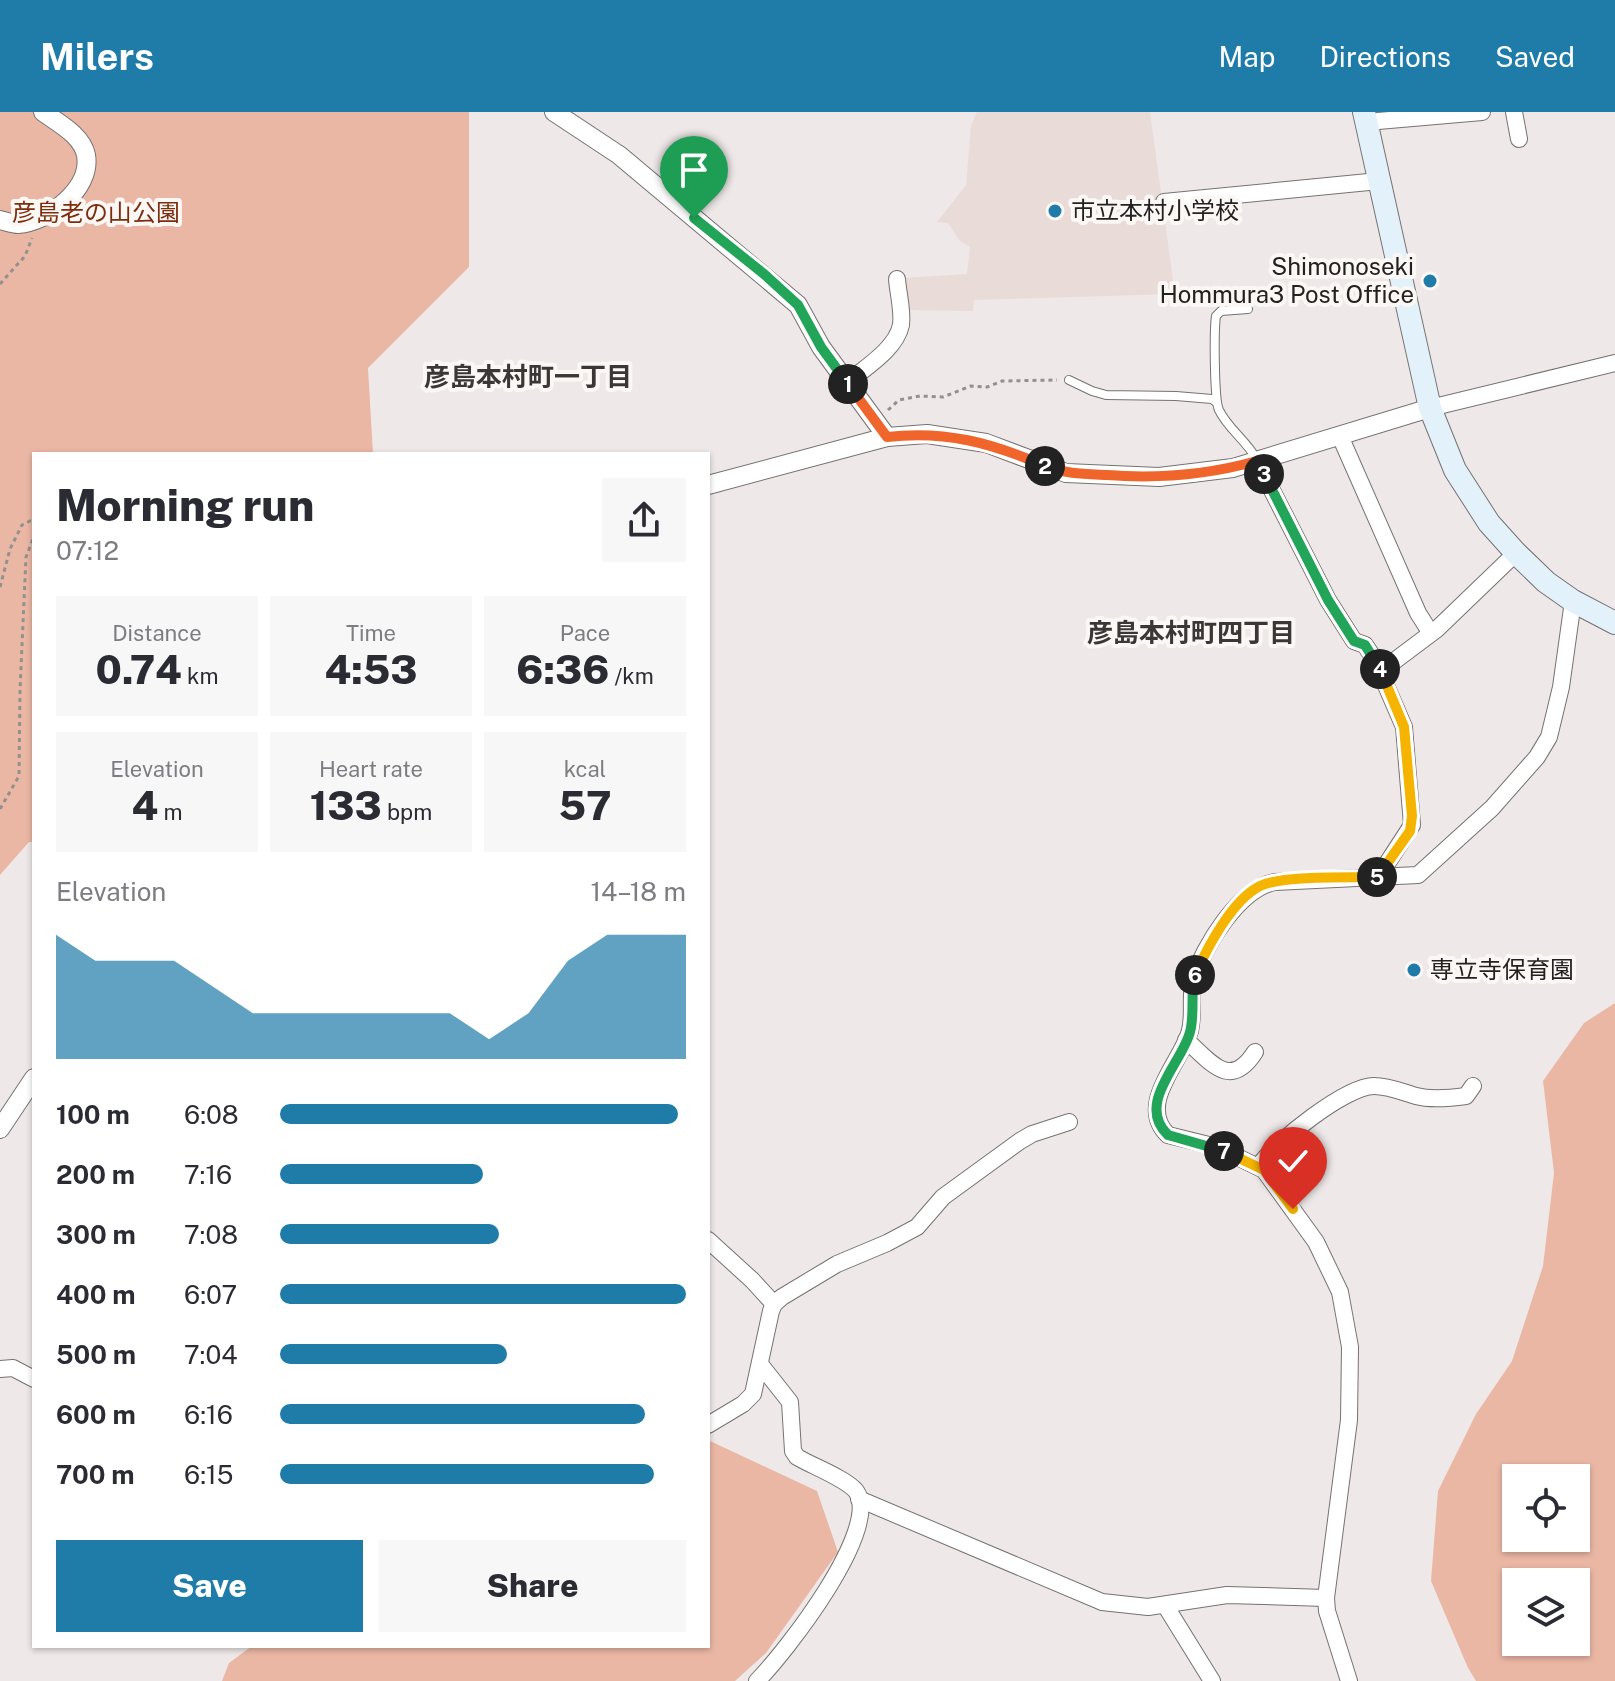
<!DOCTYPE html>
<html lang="en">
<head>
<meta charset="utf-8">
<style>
  :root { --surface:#fff; --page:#f7f7f7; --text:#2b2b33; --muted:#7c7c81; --accent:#1f7ca9 }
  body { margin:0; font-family:"Public Sans","Noto Sans JP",sans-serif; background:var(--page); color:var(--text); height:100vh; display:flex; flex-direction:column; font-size:30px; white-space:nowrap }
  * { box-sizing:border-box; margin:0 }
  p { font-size:26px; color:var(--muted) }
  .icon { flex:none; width:44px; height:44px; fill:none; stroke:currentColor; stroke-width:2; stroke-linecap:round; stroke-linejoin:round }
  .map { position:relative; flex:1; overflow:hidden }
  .sheet { position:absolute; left:32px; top:340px; width:678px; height:1196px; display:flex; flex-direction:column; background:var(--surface); border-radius:0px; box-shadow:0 2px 6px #0004 }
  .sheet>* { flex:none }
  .controls { position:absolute; left:1502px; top:1352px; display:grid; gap:16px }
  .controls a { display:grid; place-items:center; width:88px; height:88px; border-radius:0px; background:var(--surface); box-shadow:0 2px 6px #0004; font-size:40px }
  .pin { position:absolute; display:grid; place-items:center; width:68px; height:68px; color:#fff; margin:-82px -34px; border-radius:50% 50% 50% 0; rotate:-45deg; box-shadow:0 0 8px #0007 }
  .pin .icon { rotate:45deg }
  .km { position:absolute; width:40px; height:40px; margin:-20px; border-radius:50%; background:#222; color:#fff; font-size:22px; line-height:40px; text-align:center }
  .round { display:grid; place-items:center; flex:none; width:84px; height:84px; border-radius:0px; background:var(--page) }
  .summary { display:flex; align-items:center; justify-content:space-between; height:136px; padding:0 24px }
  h1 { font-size:44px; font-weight:800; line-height:60px }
  .figures { display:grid; grid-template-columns:repeat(3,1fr); gap:12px; height:136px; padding:8px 24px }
  .figures div { display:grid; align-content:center; border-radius:0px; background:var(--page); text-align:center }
  .figures b { font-size:40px; font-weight:800 }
  .figures small { font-size:22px; font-weight:400 }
  .figures p { font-size:22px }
  .chart { height:224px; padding:16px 24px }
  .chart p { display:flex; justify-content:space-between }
  .chart svg { width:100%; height:144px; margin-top:8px; fill:var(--accent); opacity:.7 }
  .cta { display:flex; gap:16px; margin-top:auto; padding:16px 24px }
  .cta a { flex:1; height:92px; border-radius:0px; background:var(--accent); color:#fff; font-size:32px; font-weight:800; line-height:92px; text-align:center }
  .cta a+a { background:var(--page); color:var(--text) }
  ul { padding:0 24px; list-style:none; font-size:26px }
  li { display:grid; grid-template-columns:128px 96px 1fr; align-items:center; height:60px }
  li i { height:20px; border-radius:10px; background:var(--accent) }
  header { display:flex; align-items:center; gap:48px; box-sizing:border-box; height:112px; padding:0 40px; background:var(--accent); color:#fff }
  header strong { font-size:38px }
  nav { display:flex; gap:44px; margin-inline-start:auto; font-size:28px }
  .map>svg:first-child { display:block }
</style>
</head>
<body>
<header>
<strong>Milers</strong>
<nav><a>Map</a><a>Directions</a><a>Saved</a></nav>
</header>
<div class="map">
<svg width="1615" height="1569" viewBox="0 0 1615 1569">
  <rect width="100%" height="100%" fill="#eee9e8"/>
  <path fill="#e9dcd8" d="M977,0H1150L1175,182L974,188L973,199L905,198L901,166L967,162L970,135L960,129L948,111L937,110L966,73L971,13Z"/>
  <g fill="#ebb7a5" fill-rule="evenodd">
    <path d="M0,0H469V155L368,256L373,342H34V730H29L0,763Z"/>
    <path d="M1615,891V1569H1476L1468,1556L1431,1469L1438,1379L1476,1302L1512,1249L1543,1154L1554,1061L1543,969L1584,911ZM1576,1366V1426H1516V1366ZM1576,1470V1530H1516V1470Z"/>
    <path d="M708,1328L817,1379L838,1440L766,1541L735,1569H222L229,1551L252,1534H708Z"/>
  </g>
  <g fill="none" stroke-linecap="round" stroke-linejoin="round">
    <defs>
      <g id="service">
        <path d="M1248,197L1221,199L1216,204C1214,217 1214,288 1219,298C1228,317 1247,329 1257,348"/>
        <path d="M1069,268L1092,279L1106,283L1176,284L1212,287L1216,290"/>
      </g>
      <g id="minor">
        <path d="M1514,0L1519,27"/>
        <path d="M1378,9L1482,0"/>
        <path d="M1164,90L1379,69"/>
        <path d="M848,270C866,255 896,237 901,213C903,199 898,181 897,167"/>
        <path d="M1430,296L1615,251"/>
        <path d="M1340,324L1418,501L1430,520"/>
        <path d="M1257,349L1328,488L1354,529L1365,533L1375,548L1404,615L1412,713L1386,753V764"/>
        <path d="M1381,559L1437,517L1516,441"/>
        <path d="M1186,928C1211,950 1230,979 1255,940"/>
        <path d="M1259,1054C1274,1031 1346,974 1374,974C1389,974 1402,980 1416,984C1431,988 1451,986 1466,984L1473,974"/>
        <path d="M708,1128L752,1168L774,1192"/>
        <path d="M0,1257L13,1256L34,1267"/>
        <path d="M708,1313L743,1292L753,1282L771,1199L774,1192L782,1185L837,1152L887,1131L917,1115L943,1085L1020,1029L1032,1022L1069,1010"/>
        <path d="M859,1387L1102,1490L1148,1495L1227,1483L1326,1486"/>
        <path d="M1165,1493L1212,1569"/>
        <path d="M757,1569C784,1542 883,1416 856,1379C845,1366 812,1354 797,1345L793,1339L790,1290L760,1252"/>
        <path d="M1349,1569L1327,1499L1326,1486L1349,1308L1350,1235L1340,1180L1316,1130L1264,1058L1217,1035L1168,1023C1137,993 1179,952 1189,922C1195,905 1189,884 1194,867C1203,834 1240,776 1275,770L1418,763L1492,696L1537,645L1549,625L1561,575L1573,489"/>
      </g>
      <g id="tertiary">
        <path d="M554,0L619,43L798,193L821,235L887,325"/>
        <path d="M0,108C5,109 13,112 18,112C48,110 92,77 86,43C82,23 58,11 43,0"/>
        <path d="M708,373L887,325L927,322L986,331L1066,361L1159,365L1233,356L1430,296"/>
        <path d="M0,1017L34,966"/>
      </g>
      <path id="secondary" d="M1364,0L1430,296L1455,358L1489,411L1516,441L1546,470L1573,489L1615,511"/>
    </defs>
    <use href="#service" stroke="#767271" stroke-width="10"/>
    <use href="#minor" stroke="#767271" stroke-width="18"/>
    <use href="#tertiary" stroke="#767271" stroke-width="20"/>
    <use href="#secondary" stroke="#767271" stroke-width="24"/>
    <g stroke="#93908f" stroke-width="3" stroke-dasharray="4 4" stroke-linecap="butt">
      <path d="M0,172L25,144L32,126"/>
      <path d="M888,298L899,288L920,284L943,285L971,274L987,275L1002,269L1057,268"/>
      <path d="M0,475L10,437L22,413L30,409L34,410"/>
      <path d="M0,697L19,664L20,578L26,445L34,424"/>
    </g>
    <use href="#service" stroke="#fff" stroke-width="8"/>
    <use href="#minor" stroke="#fff" stroke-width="16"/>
    <use href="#tertiary" stroke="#fff" stroke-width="18"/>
    <use href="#secondary" stroke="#e2f1fa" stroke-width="22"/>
  </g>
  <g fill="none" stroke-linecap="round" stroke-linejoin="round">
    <defs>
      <path id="split-1" d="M694,106L764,162L798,193L821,235L848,272"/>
      <path id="split-2" d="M848,272L887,325C945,318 992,331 1045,354"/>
      <path id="split-3" d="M1045,354C1065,362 1085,362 1107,363C1158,367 1207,363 1257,349L1264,362"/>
      <path id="split-4" d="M1264,362L1328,488L1354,529L1365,533L1380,557"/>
      <path id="split-5" d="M1377,765L1386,764V753L1410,719L1412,704L1404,615L1380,557"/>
      <path id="split-6" d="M1195,863C1207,836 1232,788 1260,774C1283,763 1349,766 1377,765"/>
      <path id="split-7" d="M1195,863C1190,882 1195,902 1190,920C1182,951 1135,992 1168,1023L1224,1039"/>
      <path id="split-8" d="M1224,1039L1264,1058L1293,1097"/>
    </defs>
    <use href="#split-1" stroke="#fff" stroke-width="16"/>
    <use href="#split-2" stroke="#fff" stroke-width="16"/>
    <use href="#split-3" stroke="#fff" stroke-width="16"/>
    <use href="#split-4" stroke="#fff" stroke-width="16"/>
    <use href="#split-5" stroke="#fff" stroke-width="16"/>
    <use href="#split-6" stroke="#fff" stroke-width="16"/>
    <use href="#split-7" stroke="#fff" stroke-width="16"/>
    <use href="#split-8" stroke="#fff" stroke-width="16"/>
    <use href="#split-1" stroke="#22a559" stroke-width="10"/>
    <use href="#split-2" stroke="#f0652b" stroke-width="10"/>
    <use href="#split-3" stroke="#f0652b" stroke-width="10"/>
    <use href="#split-4" stroke="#22a559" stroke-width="10"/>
    <use href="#split-5" stroke="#f5b400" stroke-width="10"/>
    <use href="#split-6" stroke="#f5b400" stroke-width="10"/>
    <use href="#split-7" stroke="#22a559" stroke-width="10"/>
    <use href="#split-8" stroke="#f5b400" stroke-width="10"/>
  </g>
  <g fill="#1f7ca9" stroke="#fbf7f5" stroke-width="3">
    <circle cx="1055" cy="99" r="8"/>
    <circle cx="1430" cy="169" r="8"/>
    <circle cx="1414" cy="858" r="8"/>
  </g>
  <g text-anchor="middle" stroke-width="8" stroke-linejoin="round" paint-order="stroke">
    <g font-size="24" fill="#242221" stroke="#fbf7f5" text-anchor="start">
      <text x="1071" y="107">市立本村小学校</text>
      <text x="1414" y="163" text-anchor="end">Shimonoseki<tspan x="1414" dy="28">Hommura3 Post Office</tspan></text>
      <text x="1430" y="866">専立寺保育園</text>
    </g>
    <g font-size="24" fill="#7b2d0d" stroke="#fbf7f5">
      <text x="96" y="109">彦島老の山公園</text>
    </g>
    <g font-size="26" font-weight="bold" fill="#3a3736" stroke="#fbf7f5">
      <text x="528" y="274">彦島本村町一丁目</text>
      <text x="1191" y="530">彦島本村町四丁目</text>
    </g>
  </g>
</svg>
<div class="controls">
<a><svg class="icon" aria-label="locate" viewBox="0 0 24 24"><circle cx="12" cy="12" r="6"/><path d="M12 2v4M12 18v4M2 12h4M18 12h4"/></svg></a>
<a><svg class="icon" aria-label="layers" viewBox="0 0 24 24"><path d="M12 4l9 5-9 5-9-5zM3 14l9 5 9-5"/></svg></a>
</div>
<div class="pin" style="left:694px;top:106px;background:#1e9e55"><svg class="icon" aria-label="arrive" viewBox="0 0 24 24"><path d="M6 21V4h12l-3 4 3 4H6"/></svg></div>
<div class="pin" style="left:1293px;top:1097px;background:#d93025"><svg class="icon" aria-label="check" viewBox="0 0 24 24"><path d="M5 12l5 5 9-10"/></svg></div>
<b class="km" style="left:848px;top:272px">1</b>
<b class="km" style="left:1045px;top:354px">2</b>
<b class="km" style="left:1264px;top:362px">3</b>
<b class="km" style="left:1380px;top:557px">4</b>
<b class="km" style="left:1377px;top:765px">5</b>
<b class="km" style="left:1195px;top:863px">6</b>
<b class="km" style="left:1224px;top:1039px">7</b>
<section class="sheet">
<div class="summary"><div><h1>Morning run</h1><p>07:12</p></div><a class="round"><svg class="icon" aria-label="share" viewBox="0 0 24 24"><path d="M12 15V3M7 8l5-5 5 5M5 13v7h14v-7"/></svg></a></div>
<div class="figures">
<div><p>Distance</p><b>0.74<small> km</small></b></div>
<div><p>Time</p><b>4:53</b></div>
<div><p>Pace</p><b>6:36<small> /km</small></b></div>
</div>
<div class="figures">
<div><p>Elevation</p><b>4<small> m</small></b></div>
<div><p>Heart rate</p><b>133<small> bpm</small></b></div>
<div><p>kcal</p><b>57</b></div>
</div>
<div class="chart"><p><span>Elevation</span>14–18 m</p>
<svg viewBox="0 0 160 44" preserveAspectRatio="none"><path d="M0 44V6L10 14L20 14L30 14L40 22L50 30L60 30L70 30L80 30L90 30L100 30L110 38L120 30L130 14L140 6L150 6L160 6V44z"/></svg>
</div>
<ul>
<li><b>100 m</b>6:08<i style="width:98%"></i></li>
<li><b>200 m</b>7:16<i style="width:50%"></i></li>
<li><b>300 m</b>7:08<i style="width:54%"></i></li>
<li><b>400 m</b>6:07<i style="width:100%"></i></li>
<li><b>500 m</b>7:04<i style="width:56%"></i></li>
<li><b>600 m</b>6:16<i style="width:90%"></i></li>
<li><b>700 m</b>6:15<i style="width:92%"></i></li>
</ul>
<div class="cta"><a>Save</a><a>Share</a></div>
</section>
</div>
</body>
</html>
